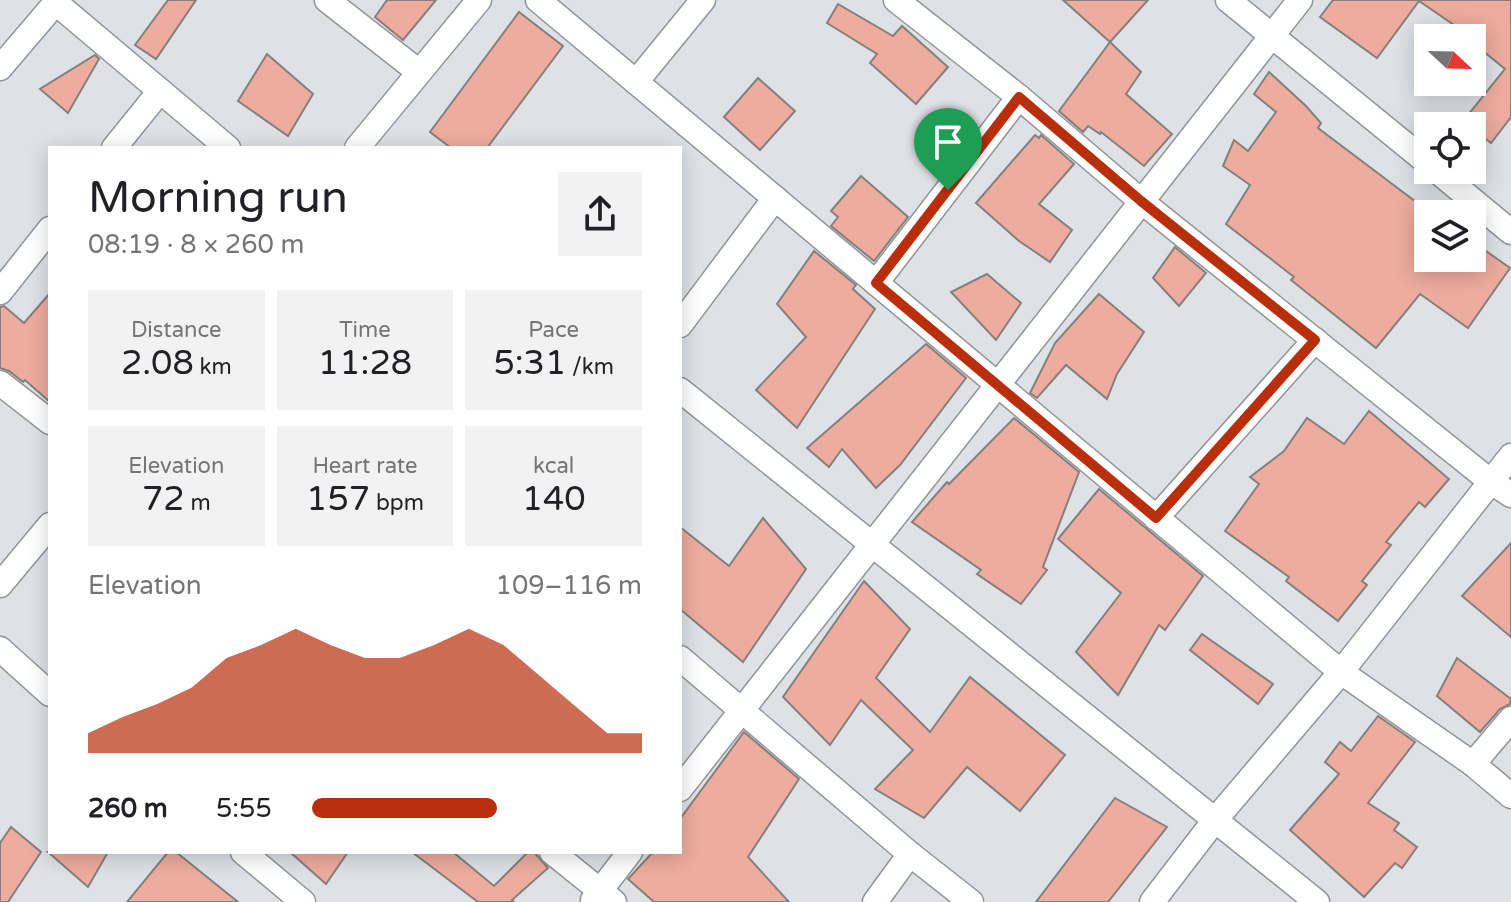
<!DOCTYPE html>
<html lang="en">
<head>
<meta charset="utf-8">
<style>
  :root { --surface:#fff; --page:#f2f2f2; --text:#202124; --muted:#757577; --accent:#b92e0b }
  body { margin:0; font-family:"Varela Round",sans-serif; background:var(--page); color:var(--text); height:100vh; display:flex; flex-direction:column; font-size:30px; white-space:nowrap }
  * { box-sizing:border-box; margin:0 }
  p { font-size:26px; color:var(--muted) }
  .icon { flex:none; width:44px; height:44px; fill:none; stroke:currentColor; stroke-width:2; stroke-linecap:round; stroke-linejoin:round }
  .map { position:relative; flex:1; overflow:hidden }
  .sheet { position:absolute; left:48px; top:146px; width:634px; height:708px; display:flex; flex-direction:column; background:var(--surface); border-radius:0px; box-shadow:0 4px 20px #0003 }
  .sheet>* { flex:none }
  .needle { width:52px; rotate:112deg }
  .tools { position:absolute; left:1414px; top:24px; display:grid; gap:16px }
  .tools a { display:grid; place-items:center; width:72px; height:72px; border-radius:0px; background:var(--surface); box-shadow:0 4px 20px #0003; font-size:40px }
  .pin { position:absolute; display:grid; place-items:center; width:68px; height:68px; color:#fff; margin:-82px -34px; border-radius:50% 50% 50% 0; rotate:-45deg; box-shadow:0 0 8px #0007 }
  .pin .icon { rotate:45deg }
  .round { display:grid; place-items:center; flex:none; width:84px; height:84px; border-radius:0px; background:var(--page) }
  .overview { display:flex; align-items:center; justify-content:space-between; height:136px; padding:0 40px }
  h1 { font-size:44px; font-weight:600; line-height:60px }
  .figures { display:grid; grid-template-columns:repeat(3,1fr); gap:12px; height:136px; padding:8px 40px }
  .figures div { display:grid; align-content:center; border-radius:0px; background:var(--page); text-align:center }
  .figures b { font-size:34px; font-weight:600 }
  .figures small { font-size:22px; font-weight:400 }
  .figures p { font-size:22px }
  .chart { height:224px; padding:16px 40px }
  .chart p { display:flex; justify-content:space-between }
  .chart svg { width:100%; height:144px; margin-top:8px; fill:var(--accent); opacity:.7 }
  ul { padding:0 40px; list-style:none; font-size:26px }
  li { display:grid; grid-template-columns:128px 96px 1fr; align-items:center; height:60px }
  li i { height:20px; border-radius:10px; background:var(--accent) }
  .map>svg:first-child { display:block }
</style>
</head>
<body>
<div class="map">
<svg width="1511" height="902" viewBox="0 0 1511 902">
  <rect width="100%" height="100%" fill="#dee2e6"/>
  <g fill="#edac9d" stroke="#857f7e" stroke-width="2">
    <path d="M168,0H196L156,59L135,45Z"/>
    <path d="M387,0H436L403,40L375,17Z"/>
    <path d="M1063,0H1148L1110,42Z"/>
    <path d="M1333,0H1511V117L1491,143L1463,121L1505,69L1472,42V38H1468L1470,36L1419,1L1377,58L1320,17Z"/>
    <path d="M838,4L893,36L902,26L948,67L916,104L870,63L877,54L827,23Z"/>
    <path d="M519,12L563,46L487,148H451L430,132Z"/>
    <path d="M1110,42L1141,72L1126,94L1172,134L1144,166L1101,132L1100,134L1088,126L1083,132L1059,111Z"/>
    <path d="M267,54L313,94L288,136L238,101Z"/>
    <path d="M95,55L99,59L68,113L40,89Z"/>
    <path d="M1269,72L1306,106L1321,123L1318,128L1432,214H1428V258H1472V241L1510,268L1468,328L1420,294L1376,348L1291,280L1294,277L1226,224L1250,185L1223,166L1234,140L1248,151L1276,112L1254,94Z"/>
    <path d="M758,78L795,111L760,150L724,117Z"/>
    <path d="M1035,135L1039,138L1041,135L1074,164L1039,204L1072,230L1050,262L1019,241L976,203Z"/>
    <path d="M861,176L908,217L874,261L831,226L838,217L831,211Z"/>
    <path d="M1175,247L1206,273L1179,306L1153,278Z"/>
    <path d="M814,251L856,285L853,289L875,309L797,428L756,390L806,337L777,304Z"/>
    <path d="M987,274L1021,303L996,340L951,292Z"/>
    <path d="M50,293V402L25,380L23,382L9,371L0,368V307L4,306L24,323Z"/>
    <path d="M1099,294L1144,332L1117,374L1107,399L1066,365L1037,398L1030,393L1055,343Z"/>
    <path d="M926,344L966,378L900,465L876,488L842,449L829,467L807,448Z"/>
    <path d="M1369,411L1449,479L1425,507L1419,502L1386,542L1391,545L1362,581L1367,585L1338,621L1286,581L1289,577L1225,531L1259,484L1250,477L1284,451L1307,418L1344,444Z"/>
    <path d="M1014,418L1079,472L1043,567L1047,570L1021,604L977,574L981,570L912,522L947,482L949,484Z"/>
    <path d="M1099,489L1203,576L1165,630L1159,625L1118,695L1076,652L1121,593L1058,539Z"/>
    <path d="M763,518L806,569L743,662L680,609V527L729,566Z"/>
    <path d="M1511,543V637L1462,596Z"/>
    <path d="M864,581L910,629L876,678L930,732L970,677L1065,755L1020,811L967,767L924,818L875,789L913,750L861,700L830,745L783,697Z"/>
    <path d="M1202,634L1273,684L1258,704L1190,650Z"/>
    <path d="M1457,658L1511,699L1510,704L1500,709L1480,732L1437,696Z"/>
    <path d="M1378,716L1415,742L1368,803L1399,823L1394,830L1417,847L1402,868L1395,863L1364,897L1290,830L1339,774L1325,762L1340,742L1351,751Z"/>
    <path d="M744,732L799,779L748,857L789,902H654L628,879L653,852H680V819Z"/>
    <path d="M1115,798L1167,827L1108,902H1036Z"/>
    <path d="M11,827L41,852L8,902H0V843Z"/>
    <path d="M48,852H108L88,887Z"/>
    <path d="M168,852H176L238,902H127Z"/>
    <path d="M290,852H348L326,884Z"/>
    <path d="M412,852H453L494,886L528,852H534L548,868L512,900L514,902H478Z"/>
  </g>
  <g fill="none" stroke-linecap="round" stroke-linejoin="round">
    <defs>
      <g id="street">
        <path d="M327,0L419,72"/>
        <path d="M538,0L1341,672L1473,764L1511,796"/>
        <path d="M1228,0L1428,163"/>
        <path d="M56,3L228,148"/>
        <path d="M0,68L58,0"/>
        <path d="M636,82L703,0"/>
        <path d="M1019,97L1141,201L1490,481L1511,495"/>
        <path d="M114,148L160,91"/>
        <path d="M357,148L479,0"/>
        <path d="M1436,170L1511,232"/>
        <path d="M876,283L1019,97L896,0"/>
        <path d="M0,292L50,229"/>
        <path d="M680,325L775,198"/>
        <path d="M0,383L50,422"/>
        <path d="M680,390L1317,902"/>
        <path d="M1156,518L1315,340"/>
        <path d="M0,585L50,525"/>
        <path d="M0,649L50,694"/>
        <path d="M680,658L910,854L971,902"/>
        <path d="M1473,764L1511,719"/>
        <path d="M680,789L1300,0"/>
        <path d="M243,852L303,902"/>
        <path d="M552,852L614,902"/>
        <path d="M593,900L630,852"/>
        <path d="M875,902L910,854"/>
        <path d="M1152,902L1215,820L1341,672L1511,456"/>
      </g>
    </defs>
    <use href="#street" stroke="#919498" stroke-width="27"/>
    <use href="#street" stroke="#fff" stroke-width="24"/>
  </g>
  <g fill="none" stroke-linecap="round" stroke-linejoin="round">
    <defs>
      <path id="route" d="M1019,97L1141,201L1315,340L1156,518L876,283Z"/>
    </defs>
    <use href="#route" stroke="#fff" stroke-width="16"/>
    <use href="#route" stroke="#b92e0b" stroke-width="10"/>
  </g>
</svg>
<div class="tools">
<a><svg class="needle" viewBox="-14 -14 28 28"><path d="M0-13l5 13h-10z" fill="#e53935"/><path d="M0 13l5-13h-10z" fill="#757577"/></svg></a>
<a><svg class="icon" aria-label="locate" viewBox="0 0 24 24"><circle cx="12" cy="12" r="6"/><path d="M12 2v4M12 18v4M2 12h4M18 12h4"/></svg></a>
<a><svg class="icon" aria-label="layers" viewBox="0 0 24 24"><path d="M12 4l9 5-9 5-9-5zM3 14l9 5 9-5"/></svg></a>
</div>
<div class="pin" style="left:948px;top:190px;background:#1e9e55"><svg class="icon" aria-label="arrive" viewBox="0 0 24 24"><path d="M6 21V4h12l-3 4 3 4H6"/></svg></div>
<section class="sheet">
<div class="overview"><div><h1>Morning run</h1><p>08:19 · 8 × 260 m</p></div><a class="round"><svg class="icon" aria-label="share" viewBox="0 0 24 24"><path d="M12 15V3M7 8l5-5 5 5M5 13v7h14v-7"/></svg></a></div>
<div class="figures">
<div><p>Distance</p><b>2.08<small> km</small></b></div>
<div><p>Time</p><b>11:28</b></div>
<div><p>Pace</p><b>5:31<small> /km</small></b></div>
</div>
<div class="figures">
<div><p>Elevation</p><b>72<small> m</small></b></div>
<div><p>Heart rate</p><b>157<small> bpm</small></b></div>
<div><p>kcal</p><b>140</b></div>
</div>
<div class="chart"><p><span>Elevation</span>109–116 m</p>
<svg viewBox="0 0 160 44" preserveAspectRatio="none"><path d="M0 44V38L10 33L20 29L30 24L40 15L50 11L60 6L70 11L80 15L90 15L100 11L110 6L120 11L130 20L140 29L150 38L160 38V44z"/></svg>
</div>
<ul>
<li><b>260 m</b>5:55<i style="width:56%"></i></li>
</ul>
</section>
</div>
</body>
</html>
